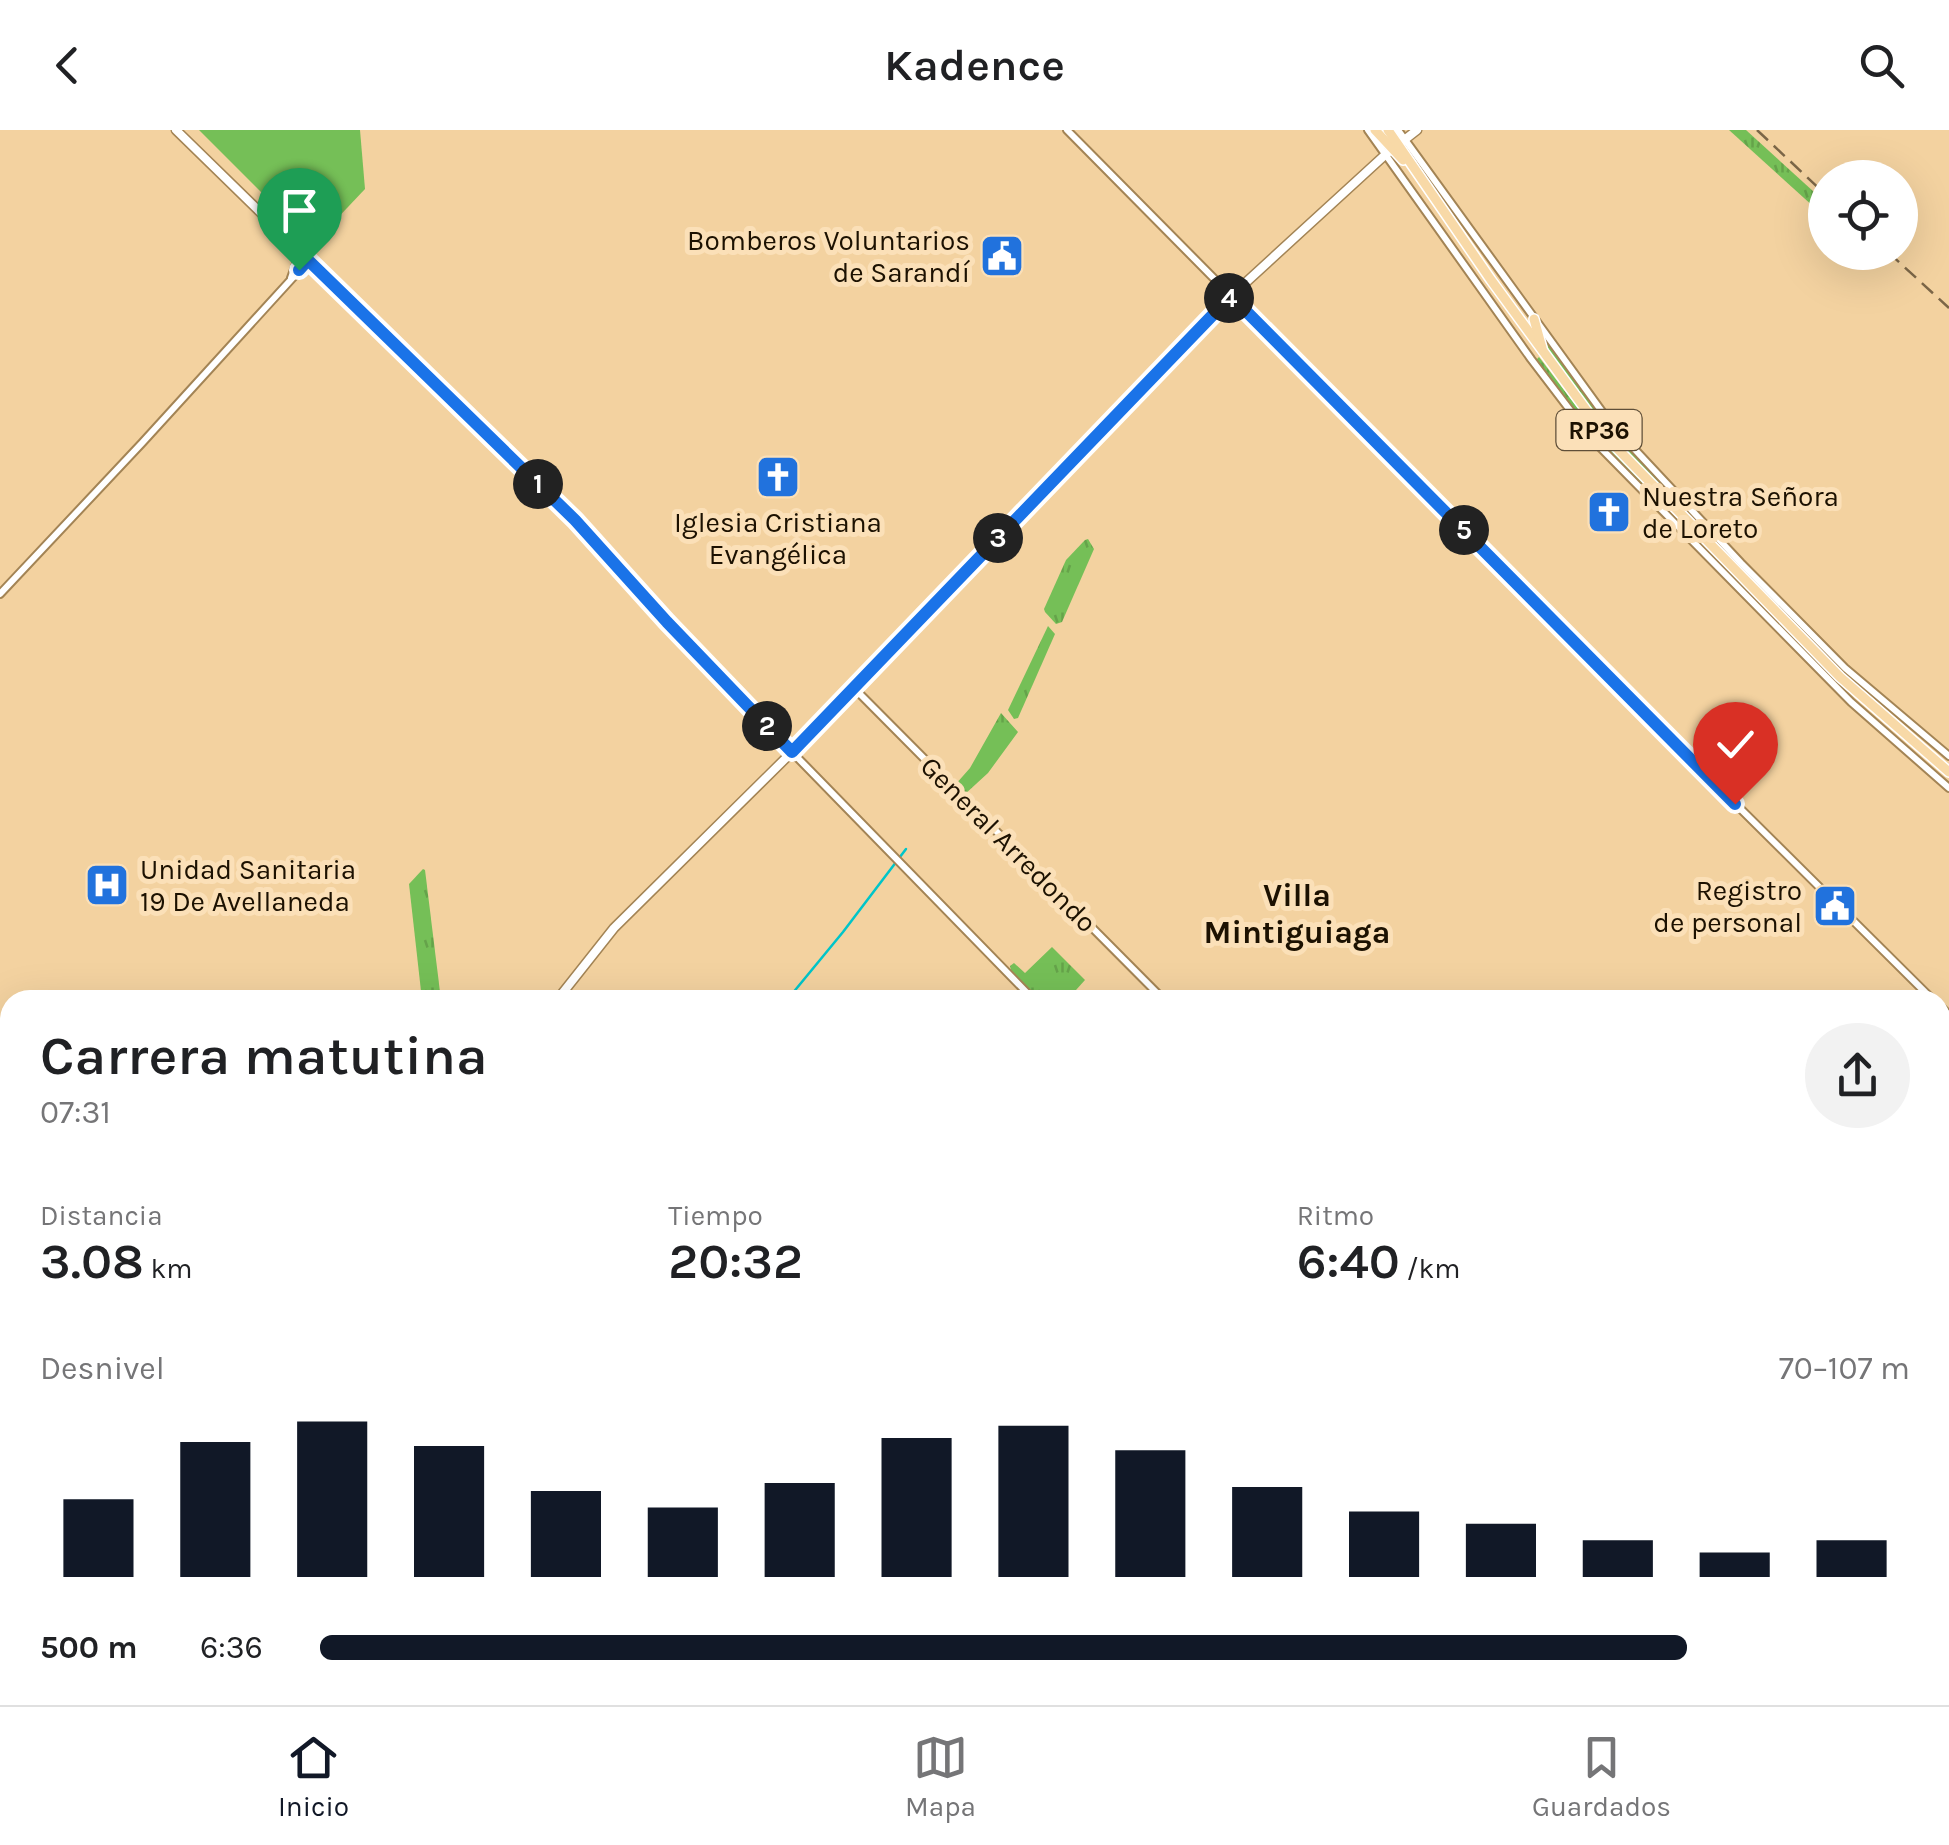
<!DOCTYPE html>
<html lang="es">
<head>
<meta charset="utf-8">
<style>
  :root { --surface:#fff; --page:#f2f2f2; --text:#202124; --muted:#757577; --line:#e0e0e0; --accent:#111827 }
  body { margin:0; font-family:Karla,sans-serif; background:var(--page); color:var(--text); height:100vh; display:flex; flex-direction:column; font-size:38px; white-space:nowrap }
  * { box-sizing:border-box; margin:0 }
  p { font-size:32px; color:var(--muted) }
  .icon { flex:none; width:55px; height:55px; fill:none; stroke:currentColor; stroke-width:2; stroke-linecap:round; stroke-linejoin:round }
  .map { position:relative; flex:1; overflow:hidden }
  .sheet { position:absolute; left:0px; top:860px; width:1950px; height:715px; display:flex; flex-direction:column; background:var(--surface); border-radius:30px 30px 0 0; box-shadow:0 10px 40px #0002 }
  .sheet>* { flex:none }
  .controls { position:absolute; left:1808px; top:30px; display:grid; gap:20px }
  .controls a { display:grid; place-items:center; width:110px; height:110px; border-radius:50%; background:var(--surface); box-shadow:0 10px 40px #0002; font-size:50px }
  .pin { position:absolute; display:grid; place-items:center; width:85px; height:85px; color:#fff; margin:-102px -42px; border-radius:50% 50% 50% 0; rotate:-45deg; box-shadow:0 0 10px #0007 }
  .pin .icon { rotate:45deg }
  .km { position:absolute; width:50px; height:50px; margin:-25px; border-radius:50%; background:#222; color:#fff; font-size:28px; line-height:50px; text-align:center }
  .round { display:grid; place-items:center; flex:none; width:105px; height:105px; border-radius:52px; background:var(--page) }
  .summary { display:flex; align-items:center; justify-content:space-between; height:170px; padding:0 40px }
  h1 { font-size:55px; font-weight:600; line-height:75px }
  .stats { display:grid; grid-template-columns:repeat(3,1fr); gap:15px; height:170px; padding:10px 40px }
  .stats div { display:grid; align-content:center }
  .stats b { font-size:50px; font-weight:600 }
  .stats small { font-size:28px; font-weight:400 }
  .stats p { font-size:28px }
  .chart { height:280px; padding:20px 40px }
  .chart p { display:flex; justify-content:space-between }
  .chart svg { width:100%; height:180px; margin-top:10px; stroke:var(--accent); stroke-width:6 }
  ul { padding:0 40px; list-style:none; font-size:32px }
  li { display:grid; grid-template-columns:160px 120px 1fr; align-items:center; height:75px }
  li i { height:25px; border-radius:12px; background:var(--accent) }
  header { display:flex; justify-content:space-between; align-items:center; height:130px; padding:0 40px; background:var(--surface); font-size:45px; font-weight:600 }
  .menu { display:flex; justify-content:space-around; align-items:center; height:140px; border-top:2px solid var(--line); background:var(--surface); font-size:28px; color:var(--muted) }
  .menu a { display:grid; justify-items:center; gap:5px }
  .menu .current { color:var(--accent) }
  .map>svg:first-child { display:block }
</style>
</head>
<body>
<header><svg class="icon" aria-label="back" viewBox="0 0 24 24"><path d="M15 5l-7 7 7 7"/></svg>Kadence<svg class="icon" aria-label="search" viewBox="0 0 24 24"><circle cx="10" cy="10" r="6"/><path d="M15 15l6 6"/></svg></header>
<div class="map">
<svg width="1949" height="1575" viewBox="0 0 1949 1575">
  <defs>
    <pattern id="park-tufts" width="24" height="20" patternUnits="userSpaceOnUse" patternTransform="scale(2.5)"><rect width="24" height="20" fill="#75bf57"/><path d="M3 7l-1-3M5 7V3M7 7l1-3M15 17l-1-3M17 17v-4M19 17l1-3" fill="none" stroke="#65a34a"/></pattern>
  </defs>
  <rect width="100%" height="100%" fill="#f3d2a0"/>
  <g fill="url(#park-tufts)">
    <path d="M1729,0H1746L1825,72V87Z"/>
    <path d="M1543,205L1596,279L1667,358L1666,360L1664,361L1604,296L1552,227Z"/>
    <path d="M1539,227L1601,309L1657,367V369L1597,311L1536,230Z"/>
    <path d="M1088,409L1094,419L1062,492L1056,494L1045,482L1044,479L1066,430L1085,410Z"/>
    <path d="M1048,496L1055,504L1018,588L1014,589L1008,580Z"/>
    <path d="M1001,583L1018,602L988,643L964,665L955,655L970,638Z"/>
    <path d="M423,739L425,740L441,870H422L409,754Z"/>
    <path d="M1052,817L1085,850L1067,870H1040L1011,840L1010,836L1014,833L1025,843Z"/>
  </g>
  <path fill="#75bf57" d="M199,0H360L365,59L313,114Z"/>
  <g fill="none" stroke-linecap="round" stroke-linejoin="round">
    <path stroke="#00c5c9" stroke-width="2.5" d="M787,870L843,802L906,719"/>
    <defs>
      <g id="tertiary">
        <path d="M1067,0L1643,582L1933,870"/>
        <path d="M1368,0L1531,229L1592,309L1851,572L1949,658"/>
        <path d="M1398,0L1611,294L1741,433L1845,538L1949,626"/>
        <path d="M291,148L300,123"/>
        <path d="M0,464L142,313L308,131"/>
        <path d="M853,557L1164,870"/>
        <path d="M792,622L1034,870"/>
        <path d="M1940,876L1949,885"/>
        <path d="M0,1179L10,1190"/>
        <path d="M367,1565L377,1575"/>
        <path d="M810,1565L812,1575"/>
        <path d="M817,1565L819,1575"/>
        <path d="M1736,1565L1748,1575"/>
        <path d="M1871,1565L1882,1575"/>
        <path d="M511,1575L525,1565"/>
      </g>
      <g id="secondary">
        <path d="M176,0L575,389L667,492L792,622"/>
        <path d="M557,870L614,798L792,622L1231,166L1385,25L1417,0"/>
        <path d="M1940,1172L1949,1162"/>
        <path d="M0,1541L10,1530"/>
        <path d="M1558,1575L1567,1565"/>
      </g>
      <g id="primary">
        <path d="M1375,0L1403,30"/>
        <path d="M1388,0L1491,150L1606,307L1840,547L1949,642"/>
        <path d="M1534,189L1542,218"/>
        <path d="M0,1311L10,1320"/>
        <path d="M259,1565L276,1575"/>
      </g>
    </defs>
    <use href="#tertiary" stroke="#a38455" stroke-width="10"/>
    <use href="#secondary" stroke="#a38455" stroke-width="11"/>
    <use href="#primary" stroke="#fff" stroke-width="12"/>
    <use href="#tertiary" stroke="#fff" stroke-width="6"/>
    <use href="#secondary" stroke="#fff" stroke-width="8"/>
    <use href="#primary" stroke="#f8d9a7" stroke-width="9"/>
    <g stroke="#7b6647" stroke-width="2.5" stroke-dasharray="15 8" stroke-linecap="butt">
      <path d="M1757,0L1825,64"/>
      <path d="M1888,122L1949,178"/>
    </g>
  </g>
  <g fill="none" stroke-linecap="round" stroke-linejoin="round">
    <defs>
      <path id="route" d="M299,140L308,130L575,390L667,492L792,622L1231,166L1735,674"/>
    </defs>
    <use href="#route" stroke="#fff" stroke-width="20"/>
    <use href="#route" stroke="#1a73e8" stroke-width="12"/>
  </g>
  <defs>
    <symbol id="civic-square" viewBox="-11 -11 22 22"><rect x="-9" y="-9" width="18" height="18" rx="4" fill="#2172dd" stroke="#fbe0b8"/><path d="M-.6-6.5H3V-4.5H.6V-3L4-1V1h2V6H-6V1h2V-1L-.6-3ZM-1.2 2.5V6h2.4V2.5Z" fill="#fff"/></symbol>
    <symbol id="church-square" viewBox="-11 -11 22 22"><rect x="-9" y="-9" width="18" height="18" rx="4" fill="#2172dd" stroke="#fbe0b8"/><path d="M-1.2-6h2.4v3.5h3.3v2.4h-3.3V6h-2.4V-.1h-3.3v-2.4h3.3Z" fill="#fff"/></symbol>
    <symbol id="hospital-square" viewBox="-11 -11 22 22"><rect x="-9" y="-9" width="18" height="18" rx="4" fill="#2172dd" stroke="#fbe0b8"/><path d="M-5-5h3v3.5h4V-5h3V5h-3V1.5h-4V5h-3Z" fill="#fff"/></symbol>
  </defs>
  <g fill-rule="evenodd">
    <use href="#civic-square" x="977" y="101" width="50" height="50"/>
    <use href="#church-square" x="753" y="322" width="50" height="50"/>
    <use href="#church-square" x="1584" y="357" width="50" height="50"/>
    <use href="#hospital-square" x="82" y="730" width="50" height="50"/>
    <use href="#civic-square" x="1810" y="751" width="50" height="50"/>
  </g>
  <g text-anchor="middle" stroke-width="10" stroke-linejoin="round" paint-order="stroke">
    <rect fill="#fbe0b8" stroke="#5f4f38" stroke-width="2.5" x="1556.5" y="280" width="85" height="40" rx="8"/>
    <g font-size="25" font-weight="bold" fill="#1c1101">
      <text x="1599" y="309">RP36</text>
    </g>
    <g font-size="28" fill="#1c1101" stroke="#fbe0b8" text-anchor="end">
      <text x="970" y="120">Bomberos Voluntarios<tspan x="970" dy="32">de Sarandí</tspan></text>
      <text x="1642" y="376" text-anchor="start">Nuestra Señora<tspan x="1642" dy="32">de Loreto</tspan></text>
      <text x="778" y="402" text-anchor="middle">Iglesia Cristiana<tspan x="778" dy="32">Evangélica</tspan></text>
      <text x="140" y="749" text-anchor="start">Unidad Sanitaria<tspan x="140" dy="32">19 De Avellaneda</tspan></text>
      <text x="1802" y="770">Registro<tspan x="1802" dy="32">de personal</tspan></text>
    </g>
    <g font-size="28" fill="#1c1101" stroke="#fbe0b8">
      <text transform="translate(1009 714) rotate(45)" y="10">General Arredondo</text>
    </g>
    <g font-size="32" font-weight="bold" fill="#1c1101" stroke="#fbe0b8">
      <text x="1297" y="776">Villa<tspan x="1297" dy="37">Mintiguiaga</tspan></text>
    </g>
  </g>
</svg>
<div class="controls">
<a><svg class="icon" aria-label="locate" viewBox="0 0 24 24"><circle cx="12" cy="12" r="6"/><path d="M12 2v4M12 18v4M2 12h4M18 12h4"/></svg></a>
</div>
<div class="pin" style="left:299px;top:140px;background:#1e9e55"><svg class="icon" aria-label="arrive" viewBox="0 0 24 24"><path d="M6 21V4h12l-3 4 3 4H6"/></svg></div>
<div class="pin" style="left:1735px;top:674px;background:#d93025"><svg class="icon" aria-label="check" viewBox="0 0 24 24"><path d="M5 12l5 5 9-10"/></svg></div>
<b class="km" style="left:538px;top:354px">1</b>
<b class="km" style="left:767px;top:596px">2</b>
<b class="km" style="left:998px;top:408px">3</b>
<b class="km" style="left:1229px;top:168px">4</b>
<b class="km" style="left:1464px;top:400px">5</b>
<section class="sheet">
<div class="summary"><div><h1>Carrera matutina</h1><p>07:31</p></div><a class="round"><svg class="icon" aria-label="share" viewBox="0 0 24 24"><path d="M12 15V3M7 8l5-5 5 5M5 13v7h14v-7"/></svg></a></div>
<div class="stats">
<div><p>Distancia</p><b>3.08<small> km</small></b></div>
<div><p>Tiempo</p><b>20:32</b></div>
<div><p>Ritmo</p><b>6:40<small> /km</small></b></div>
</div>
<div class="chart"><p><span>Desnivel</span>70–107 m</p>
<svg viewBox="0 0 160 44" preserveAspectRatio="none"><path d="M5 44V25M15 44V11M25 44V6M35 44V12M45 44V23M55 44V27M65 44V21M75 44V10M85 44V7M95 44V13M105 44V22M115 44V28M125 44V31M135 44V35M145 44V38M155 44V35"/></svg>
</div>
<ul>
<li><b>500 m</b>6:36<i style="width:86%"></i></li>
</ul>
</section>
</div>
<nav class="menu">
<a class="current"><svg class="icon" aria-label="home" viewBox="0 0 24 24"><path d="M3 11l9-7 9 7M6 9v11h12V9"/></svg>Inicio</a>
<a><svg class="icon" aria-label="map" viewBox="0 0 24 24"><path d="M3 6l6-2 6 2 6-2v14l-6 2-6-2-6 2zM9 4v14M15 6v14"/></svg>Mapa</a>
<a><svg class="icon" aria-label="saved" viewBox="0 0 24 24"><path d="M7 4h10v16l-5-4-5 4z"/></svg>Guardados</a>
</nav>
</body>
</html>
